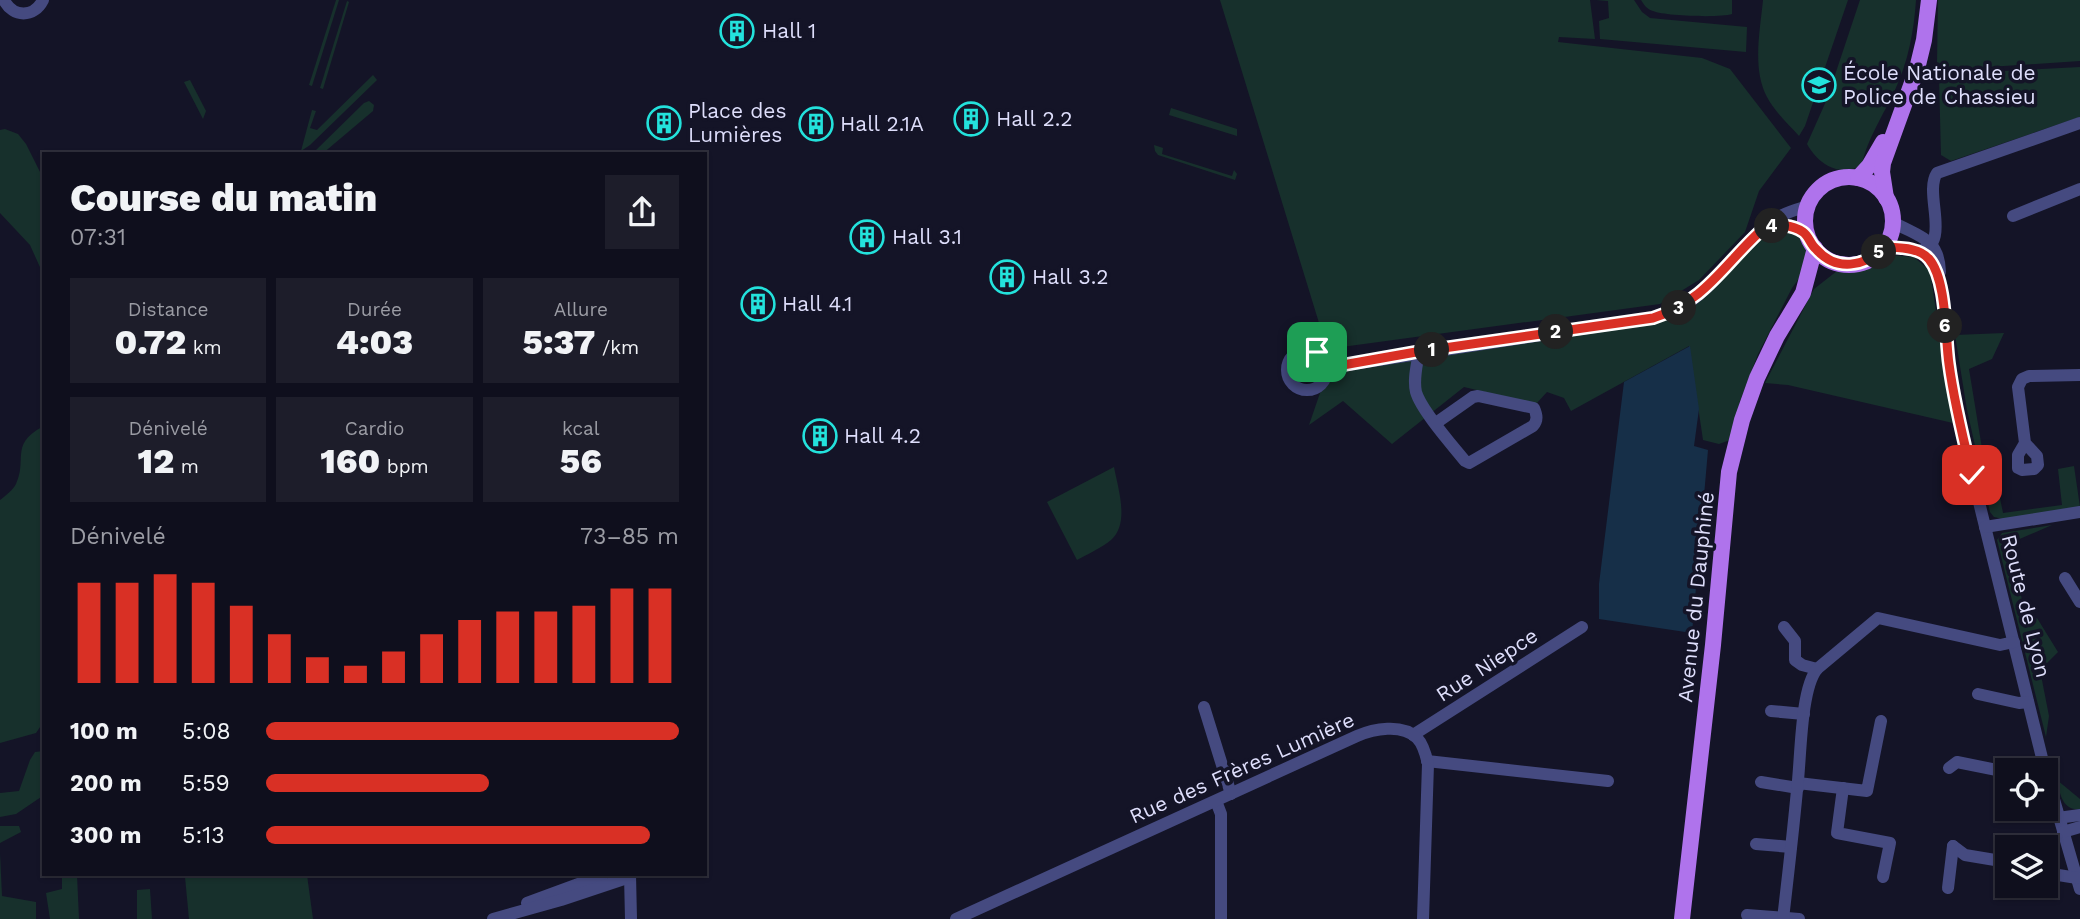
<!DOCTYPE html>
<html lang="fr">
<head>
<meta charset="utf-8">
<style>
  :root { --surface:#0f0f1d; --page:#1d1d2a; --text:#f1f3f6; --muted:#9b9ca4; --line:#2f2f3b; --accent:#d93025 }
  body { margin:0; font-family:"Work Sans",sans-serif; background:var(--page); color:var(--text); height:100vh; display:flex; flex-direction:column; font-size:26px; white-space:nowrap }
  * { box-sizing:border-box; margin:0 }
  p { font-size:23px; color:var(--muted) }
  .icon { flex:none; width:38px; height:38px; fill:none; stroke:currentColor; stroke-width:2; stroke-linecap:round; stroke-linejoin:round }
  .map { position:relative; flex:1; overflow:hidden }
  .drawer { position:absolute; left:42px; top:152px; width:665px; height:724px; display:flex; flex-direction:column; background:var(--surface); border-radius:0px; box-shadow:0 2px 5px #0004,0 0 0 2px var(--line) }
  .drawer>* { flex:none }
  .tools { position:absolute; left:1995px; top:758px; display:grid; gap:14px }
  .tools a { display:grid; place-items:center; width:63px; height:63px; border-radius:0px; background:var(--surface); box-shadow:0 2px 5px #0004,0 0 0 2px var(--line); font-size:35px }
  .pin { position:absolute; display:grid; place-items:center; width:60px; height:60px; color:#fff; margin:-30px; border-radius:14px; box-shadow:0 4px 10px #0006 }
  .km { position:absolute; width:35px; height:35px; margin:-18px; border-radius:50%; background:#222; color:#fff; font-size:19px; line-height:35px; text-align:center }
  .round { display:grid; place-items:center; flex:none; width:74px; height:74px; border-radius:0px; background:var(--page) }
  .headline { display:flex; align-items:center; justify-content:space-between; height:119px; padding:0 28px }
  h1 { font-size:38px; font-weight:800; line-height:52px }
  .stats { display:grid; grid-template-columns:repeat(3,1fr); gap:10px; height:119px; padding:7px 28px }
  .stats div { display:grid; align-content:center; border-radius:0px; background:var(--page); text-align:center }
  .stats b { font-size:35px; font-weight:800 }
  .stats small { font-size:19px; font-weight:400 }
  .stats p { font-size:19px }
  .chart { height:196px; padding:14px 28px }
  .chart p { display:flex; justify-content:space-between }
  .chart svg { width:100%; height:126px; margin-top:7px; stroke:var(--accent); stroke-width:6 }
  ul { padding:0 28px; list-style:none; font-size:23px }
  li { display:grid; grid-template-columns:112px 84px 1fr; align-items:center; height:52px }
  li i { height:18px; border-radius:9px; background:var(--accent) }
  .map>svg:first-child { display:block }
</style>
</head>
<body>
<div class="map">
<svg width="2080" height="919" viewBox="0 0 2080 919">
  <rect width="100%" height="100%" fill="#141427"/>
  <g fill="#17302c">
    <path d="M336,0H339L312,86L309,85Z"/>
    <path d="M1220,0H1590L1595,39L1559,37L1558,42L1702,58L1730,69L1791,148L1759,191L1745,232L1699,280L1660,304L1327,349Z"/>
    <path d="M1596,0H1634L1642,12L1650,18L1747,27L1746,52L1600,39L1599,21L1609,18L1608,1Z"/>
    <path d="M1641,0H1732V14C1720,18 1665,16 1653,11C1647,9 1644,5 1641,0Z"/>
    <path d="M1763,0H1848L1805,126L1799,136C1788,124 1775,112 1767,97C1752,69 1760,31 1763,0Z"/>
    <path d="M1860,0H1916C1914,31 1908,62 1895,90C1885,112 1866,141 1862,165C1840,178 1818,164 1807,144L1827,99Z"/>
    <path d="M1938,0H2080V61L1943,70L1937,65Z"/>
    <path d="M347,1L349,2L323,89L320,88Z"/>
    <path d="M2080,67V117L1951,161L1941,155L1939,77L1946,74Z"/>
    <path d="M373,75L377,80L310,145L301,151L312,110L316,111L310,128L317,130Z"/>
    <path d="M190,80L206,111L203,119L184,82Z"/>
    <path d="M369,101L374,105L373,111L322,154H312L364,103Z"/>
    <path d="M1171,108L1237,129V136L1169,115Z"/>
    <path d="M5,129L18,134L26,144L44,180V276L30,245L0,213V130Z"/>
    <path d="M1154,145L1163,148L1162,154L1232,176L1234,170L1237,174L1235,180L1158,155L1155,151Z"/>
    <path d="M1779,230H1792L1802,241L1808,254L1806,269L1792,288L1758,354L1740,401L1730,440L1719,444L1703,440L1689,346L1571,411L1564,398L1547,392L1536,404L1464,387L1392,444L1343,401L1309,425L1320,393L1338,372L1675,318C1684,312 1695,306 1702,299C1726,275 1747,242 1779,230Z"/>
    <path d="M1891,255L1914,257L1930,271L1953,423L1788,385L1765,383L1814,289L1837,271C1865,272 1868,271 1891,255Z"/>
    <path d="M2004,333L1992,359L1969,369L1987,479L1996,478L2003,513L2062,505L2058,469L2074,466L2080,507L2003,519L1994,517L1990,512L1967,410L1955,335Z"/>
    <path d="M44,426V721L36,733L0,743V500C5,496 13,490 16,484C28,459 9,444 44,426Z"/>
    <path d="M1114,467C1118,489 1130,523 1111,540C1101,548 1088,554 1077,560L1047,502Z"/>
    <path d="M2052,525L2015,541L2009,561L2020,590L2026,621L2037,618L2058,652L2040,670L2049,716L2046,737L1997,540L2002,533Z"/>
    <path d="M44,751V795L16,814L0,817V793L19,791L30,760L35,752Z"/>
    <path d="M2057,780L2080,799V809C2062,811 2060,793 2057,780Z"/>
    <path d="M0,826H19L21,832L0,843Z"/>
    <path d="M0,853L2,896L36,902V919H0Z"/>
    <path d="M62,875H77L79,919H50L46,893L62,889Z"/>
    <path d="M216,875H307L313,919H189L185,877Z"/>
    <path d="M150,889L152,919H137V890Z"/>
  </g>
  <path fill="#162f48" d="M1690,346L1699,409L1694,446L1708,450L1692,633L1599,619V584L1624,382Z"/>
  <g fill="none" stroke-linecap="round" stroke-linejoin="round">
    <g stroke="#454a80" stroke-width="12">
      <path d="M4,0C13,18 34,18 43,0"/>
      <path d="M2013,216L2080,189"/>
      <path d="M1893,222C1918,237 1939,237 1940,272"/>
      <path d="M1765,227C1782,225 1793,225 1807,234"/>
      <path d="M1884,247C1898,248 1915,247 1926,256C1947,274 1946,336 1949,362C1951,382 1956,401 1959,421L2045,770"/>
      <path d="M1918,251C1953,245 1923,194 1937,173L2080,123"/>
      <circle cx="1307" cy="370" r="20"/>
      <path d="M1419,352C1417,365 1413,379 1416,392C1421,410 1452,445 1465,461L1469,463L1533,426C1538,420 1537,415 1534,408L1478,396L1473,397L1436,423"/>
      <path d="M1327,368L1653,318C1665,314 1677,310 1688,303C1722,280 1742,240 1777,218C1786,212 1798,209 1808,206"/>
      <path d="M2025,443L2037,456L2038,465L2034,469L2022,470L2018,468V455L2025,443L2018,387L2022,379L2029,376L2080,375"/>
      <path d="M1985,527L2080,512"/>
      <path d="M2065,578L2080,602"/>
      <path d="M1784,627L1795,641V660L1802,665L1817,669"/>
      <path d="M1978,694L2019,703L2028,702"/>
      <path d="M1204,707L1231,794"/>
      <path d="M1771,711L1804,714"/>
      <path d="M1413,735L1582,627"/>
      <path d="M1427,761L1608,781"/>
      <path d="M1949,768L1957,762L2007,772"/>
      <path d="M2046,772L2080,889"/>
      <path d="M1761,782L1798,788"/>
      <path d="M1798,783L1867,791L1881,721"/>
      <path d="M1843,788L1837,833L1890,843L1883,877"/>
      <path d="M1216,801L1221,814V919"/>
      <path d="M2058,818L2080,815"/>
      <path d="M2063,832L2080,827"/>
      <path d="M1756,844L1791,847"/>
      <path d="M1953,846L1965,855L2007,862"/>
      <path d="M2046,873L2077,878"/>
      <path d="M630,875L631,919"/>
      <path d="M1948,888L1953,846"/>
      <path d="M527,903L603,875"/>
      <path d="M1747,915L1799,919"/>
      <path d="M493,919L561,900L630,877"/>
      <path d="M956,919L1357,736C1373,729 1402,723 1417,738C1423,744 1426,755 1428,764L1423,919"/>
      <path d="M1783,919C1788,876 1793,833 1797,790C1801,761 1800,690 1817,669L1878,618L2000,645L2014,642"/>
    </g>
    <g stroke="#af73ec" stroke-width="16">
      <circle cx="1849" cy="221" r="44"/>
      <path d="M1858,178L1869,166L1883,142"/>
      <path d="M1886,198L1882,172L1883,163L1917,69L1924,40L1929,0"/>
      <path d="M1682,919L1713,645L1729,472L1742,420L1757,378L1777,336L1803,293L1815,248"/>
    </g>
  </g>
  <g fill="none" stroke-linecap="round" stroke-linejoin="round">
    <defs>
      <path id="route" d="M1317,352L1322,356L1326,368L1416,352L1653,318C1707,301 1725,262 1765,227C1779,225 1791,224 1803,232C1809,236 1810,244 1816,249C1836,272 1865,267 1884,247C1899,248 1919,247 1929,259C1947,280 1945,337 1949,364C1954,402 1963,438 1972,475"/>
    </defs>
    <use href="#route" stroke="#fff" stroke-width="14"/>
    <use href="#route" stroke="#d93025" stroke-width="9"/>
  </g>
  <defs>
    <symbol id="building-ring" viewBox="-11 -11 22 22"><circle r="9.5" fill="#141427" stroke="#23e2dc" stroke-width="1.5"/><path d="M-4-6H4V6H1V3H-1V6H-4ZM-2.5-4.3h1.7v1.8h-1.7ZM.8-4.3h1.7v1.8H.8ZM-2.5-1h1.7V.8h-1.7ZM.8-1h1.7V.8H.8Z" fill="#23e2dc"/></symbol>
    <symbol id="university-ring" viewBox="-11 -11 22 22"><circle r="9.5" fill="#141427" stroke="#23e2dc" stroke-width="1.5"/><path d="M0-5L7-2L0 1L-7-2ZM-4 1L0 2.5L4 1V4Q0 6-4 4Z" fill="#23e2dc"/></symbol>
  </defs>
  <g fill-rule="evenodd">
    <use href="#building-ring" x="718" y="12" width="38" height="38"/>
    <use href="#university-ring" x="1800" y="66" width="38" height="38"/>
    <use href="#building-ring" x="952" y="100" width="38" height="38"/>
    <use href="#building-ring" x="645" y="104" width="38" height="38"/>
    <use href="#building-ring" x="797" y="105" width="38" height="38"/>
    <use href="#building-ring" x="848" y="218" width="38" height="38"/>
    <use href="#building-ring" x="988" y="258" width="38" height="38"/>
    <use href="#building-ring" x="739" y="285" width="38" height="38"/>
    <use href="#building-ring" x="801" y="417" width="38" height="38"/>
  </g>
  <g text-anchor="middle" stroke-width="7" stroke-linejoin="round" paint-order="stroke">
    <g font-size="21" fill="#dedefb" stroke="#141427" text-anchor="start">
      <text x="762" y="38">Hall 1</text>
      <text x="1843" y="80">École Nationale de<tspan x="1843" dy="24">Police de Chassieu</tspan></text>
      <text x="688" y="118">Place des<tspan x="688" dy="24">Lumières</tspan></text>
      <text x="996" y="126">Hall 2.2</text>
      <text x="840" y="131">Hall 2.1A</text>
      <text x="892" y="244">Hall 3.1</text>
      <text x="1032" y="284">Hall 3.2</text>
      <text x="782" y="311">Hall 4.1</text>
      <text x="844" y="443">Hall 4.2</text>
    </g>
    <g font-size="21" fill="#dedefb" stroke="#141427">
      <text transform="translate(1696 597) rotate(-84)" y="7">Avenue du Dauphiné</text>
      <text transform="translate(2026 606) rotate(76)" y="7">Route de Lyon</text>
      <text transform="translate(1487 665) rotate(-33)" y="7">Rue Niepce</text>
      <text transform="translate(1242 768) rotate(-24)" y="7">Rue des Frères Lumière</text>
    </g>
  </g>
</svg>
<div class="tools">
<a><svg class="icon" aria-label="locate" viewBox="0 0 24 24"><circle cx="12" cy="12" r="6"/><path d="M12 2v4M12 18v4M2 12h4M18 12h4"/></svg></a>
<a><svg class="icon" aria-label="layers" viewBox="0 0 24 24"><path d="M12 4l9 5-9 5-9-5zM3 14l9 5 9-5"/></svg></a>
</div>
<div class="pin" style="left:1317px;top:352px;background:#1e9e55"><svg class="icon" aria-label="arrive" viewBox="0 0 24 24"><path d="M6 21V4h12l-3 4 3 4H6"/></svg></div>
<div class="pin" style="left:1972px;top:475px;background:#d93025"><svg class="icon" aria-label="check" viewBox="0 0 24 24"><path d="M5 12l5 5 9-10"/></svg></div>
<b class="km" style="left:1432px;top:350px">1</b>
<b class="km" style="left:1556px;top:332px">2</b>
<b class="km" style="left:1679px;top:308px">3</b>
<b class="km" style="left:1772px;top:226px">4</b>
<b class="km" style="left:1879px;top:252px">5</b>
<b class="km" style="left:1945px;top:326px">6</b>
<section class="drawer">
<div class="headline"><div><h1>Course du matin</h1><p>07:31</p></div><a class="round"><svg class="icon" aria-label="share" viewBox="0 0 24 24"><path d="M12 15V3M7 8l5-5 5 5M5 13v7h14v-7"/></svg></a></div>
<div class="stats">
<div><p>Distance</p><b>0.72<small> km</small></b></div>
<div><p>Durée</p><b>4:03</b></div>
<div><p>Allure</p><b>5:37<small> /km</small></b></div>
</div>
<div class="stats">
<div><p>Dénivelé</p><b>12<small> m</small></b></div>
<div><p>Cardio</p><b>160<small> bpm</small></b></div>
<div><p>kcal</p><b>56</b></div>
</div>
<div class="chart"><p><span>Dénivelé</span>73–85 m</p>
<svg viewBox="0 0 160 44" preserveAspectRatio="none"><path d="M5 44V9M15 44V9M25 44V6M35 44V9M45 44V17M55 44V27M65 44V35M75 44V38M85 44V33M95 44V27M105 44V22M115 44V19M125 44V19M135 44V17M145 44V11M155 44V11"/></svg>
</div>
<ul>
<li><b>100 m</b>5:08<i style="width:100%"></i></li>
<li><b>200 m</b>5:59<i style="width:54%"></i></li>
<li><b>300 m</b>5:13<i style="width:93%"></i></li>
</ul>
</section>
</div>
</body>
</html>
